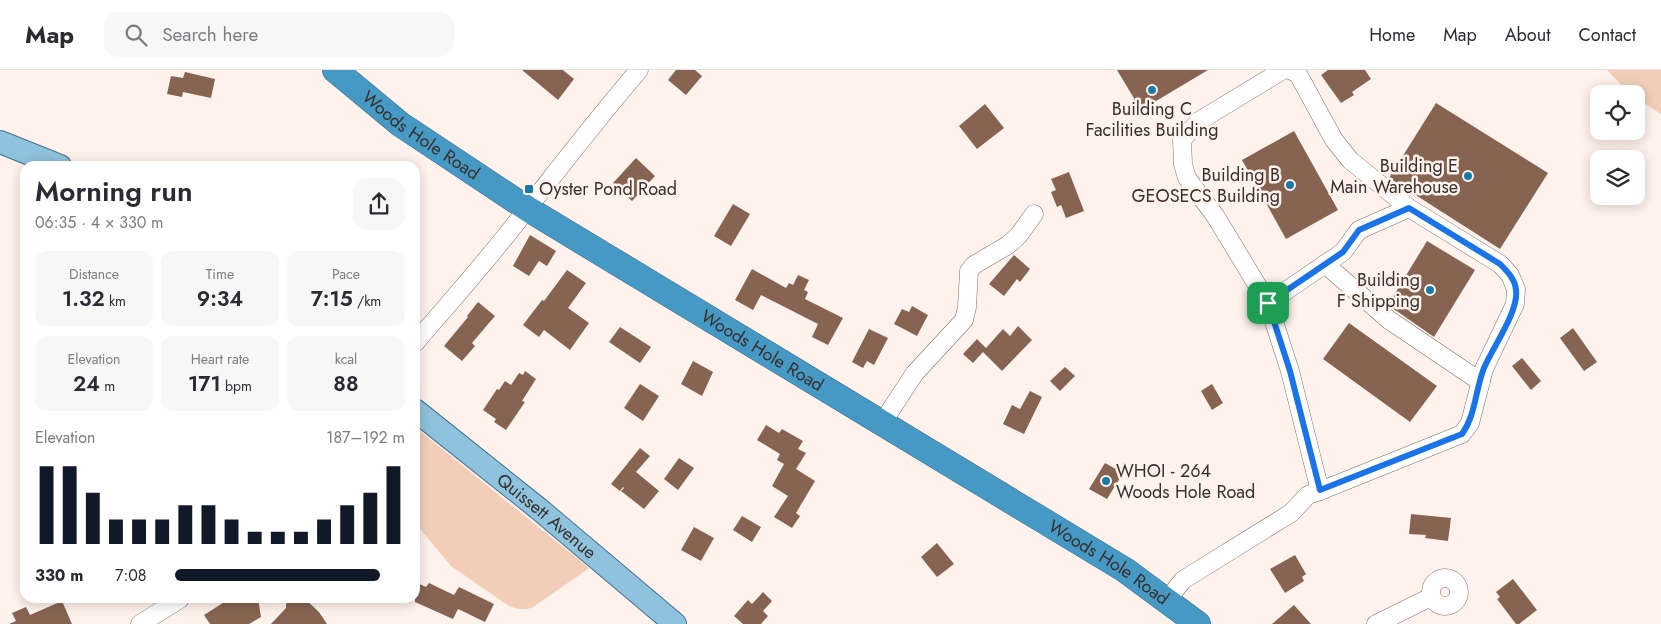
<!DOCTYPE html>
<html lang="en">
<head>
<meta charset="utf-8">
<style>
  :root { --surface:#fff; --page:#f7f7f7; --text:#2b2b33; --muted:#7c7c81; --line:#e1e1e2; --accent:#111827 }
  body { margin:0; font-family:Jost,sans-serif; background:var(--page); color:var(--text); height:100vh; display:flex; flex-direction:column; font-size:19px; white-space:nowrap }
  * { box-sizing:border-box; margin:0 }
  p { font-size:16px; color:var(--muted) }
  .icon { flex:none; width:28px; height:28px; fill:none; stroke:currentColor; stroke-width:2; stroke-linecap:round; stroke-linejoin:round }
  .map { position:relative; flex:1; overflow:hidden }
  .drawer { position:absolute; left:20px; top:91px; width:400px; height:442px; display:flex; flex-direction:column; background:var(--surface); border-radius:15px; box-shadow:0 2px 12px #0003 }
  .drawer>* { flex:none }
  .tools { position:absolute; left:1590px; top:15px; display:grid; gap:10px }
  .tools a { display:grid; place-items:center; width:55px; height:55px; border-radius:10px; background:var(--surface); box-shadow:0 2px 12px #0003; font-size:25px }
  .pin { position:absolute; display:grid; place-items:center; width:42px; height:42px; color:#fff; margin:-21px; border-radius:10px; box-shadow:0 2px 8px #0006 }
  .round { display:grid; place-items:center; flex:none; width:52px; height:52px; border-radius:15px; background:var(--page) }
  .head { display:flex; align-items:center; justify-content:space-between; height:85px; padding:0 15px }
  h1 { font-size:28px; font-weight:600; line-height:38px }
  .figures { display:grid; grid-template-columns:repeat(3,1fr); gap:8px; height:85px; padding:5px 15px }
  .figures div { display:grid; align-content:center; border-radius:12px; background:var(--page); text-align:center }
  .figures b { font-size:21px; font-weight:600 }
  .figures small { font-size:14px; font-weight:400 }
  .figures p { font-size:14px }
  .chart { height:140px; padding:10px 15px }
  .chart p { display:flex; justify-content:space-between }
  .chart svg { width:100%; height:90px; margin-top:5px; stroke:var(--accent); stroke-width:6 }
  ul { padding:0 15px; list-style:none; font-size:16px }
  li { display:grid; grid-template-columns:80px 60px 1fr; align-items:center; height:38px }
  li i { height:12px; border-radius:6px; background:var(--accent) }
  header { display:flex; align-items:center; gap:30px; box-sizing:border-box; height:70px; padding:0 25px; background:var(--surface); border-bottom:1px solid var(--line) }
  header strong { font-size:24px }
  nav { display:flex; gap:28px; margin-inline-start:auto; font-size:18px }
  .search { width:350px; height:45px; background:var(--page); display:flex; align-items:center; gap:12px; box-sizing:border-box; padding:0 18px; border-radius:15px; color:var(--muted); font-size:19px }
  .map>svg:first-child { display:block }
</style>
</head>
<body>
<header>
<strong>Map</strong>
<div class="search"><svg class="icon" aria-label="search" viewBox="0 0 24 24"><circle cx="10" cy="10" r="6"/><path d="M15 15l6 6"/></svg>Search here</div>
<nav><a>Home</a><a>Map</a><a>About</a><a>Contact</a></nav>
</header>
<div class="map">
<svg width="1661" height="554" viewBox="0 0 1661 554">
  <rect width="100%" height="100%" fill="#fff2ec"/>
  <g fill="#f2ceb9">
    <path d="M1607,0H1661V44L1636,28V24H1630Z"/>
    <path d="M415,357L588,497V499L533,537C525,541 517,539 509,536L451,496L415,453Z"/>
  </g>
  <g fill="#866451">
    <path d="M522,0H563L574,9L558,30Z"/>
    <path d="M676,0H695L702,6L686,25L668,10Z"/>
    <path d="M1117,0H1208L1141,40Z"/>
    <path d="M1328,0H1365L1371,9L1352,22L1354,25L1341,33L1321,5Z"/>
    <path d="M185,2L215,9L211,28L183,22L182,27L167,24L171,6L183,8Z"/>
    <path d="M1436,33L1548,103L1500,179L1389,108Z"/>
    <path d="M985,34L1004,58L977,79L959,56Z"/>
    <path d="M1294,61L1338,140L1286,169L1242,90Z"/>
    <path d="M636,88L655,106L632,131L613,113Z"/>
    <path d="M1069,102L1084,141L1066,148L1061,135L1057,137L1051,122L1056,120L1051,109Z"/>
    <path d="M733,134L750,144L731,176L714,166Z"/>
    <path d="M530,165L556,181L547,196L539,191L529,206L513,196Z"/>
    <path d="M1427,171L1475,200L1434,267L1388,235Z"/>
    <path d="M1014,185L1030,199L1020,212L1017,209L1004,226L989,214Z"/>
    <path d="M752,199L786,218L789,213L793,215L798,205L809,210L804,220L808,222L805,229L843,248L828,275L812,267L818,254L761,225L753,240L735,230Z"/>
    <path d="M567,200L586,213L568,238L589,253L570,280L544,260L539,267L523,255L542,230L544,231Z"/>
    <path d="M478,232L495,246L472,273L475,276L462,291L444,276L468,247L467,246Z"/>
    <path d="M912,236L928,245L917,266L894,254L902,239L909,242Z"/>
    <path d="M1349,253L1437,316L1410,352L1323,289Z"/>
    <path d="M1018,256L1032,270L1002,301L983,282L973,293L963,284L977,269L986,278L1003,259L1010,266Z"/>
    <path d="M620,257L651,277L640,293L609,272Z"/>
    <path d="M1573,258L1597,292L1584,301L1560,268Z"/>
    <path d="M869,259L888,268L874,295L867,291L863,298L852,292Z"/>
    <path d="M1522,288L1541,311L1531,320L1512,296Z"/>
    <path d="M693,291L713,302L702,326L681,314Z"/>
    <path d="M1065,297L1075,306L1060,321L1050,311Z"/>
    <path d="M525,301L536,309L522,331L525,332L506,360L494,352L496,349L483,340L497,319L499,320L505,311L511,315L519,303L523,305Z"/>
    <path d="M640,314L659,326L643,351L624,338Z"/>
    <path d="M1212,314L1223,333L1212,340L1201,321Z"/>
    <path d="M1030,321L1042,327L1024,364L1003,354L1012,335L1020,339Z"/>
    <path d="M766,355L779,363L782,359L803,371L798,379L806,383L796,399L815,411L796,443L800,446L792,458L774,447L788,426L772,416L784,394L777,390L780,384L757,370Z"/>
    <path d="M640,378L650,386L636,402L659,421L644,439L621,421L624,418L623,417L620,421L611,414Z"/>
    <path d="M679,388L694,398L678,420L664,409Z"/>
    <path d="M1105,393L1123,403L1107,429L1089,419Z"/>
    <path d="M1411,444L1451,448L1448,471L1425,468L1426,465L1409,464Z"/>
    <path d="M742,446L761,457L752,472L733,460Z"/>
    <path d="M694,457L714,468L701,491L681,480Z"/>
    <path d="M937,473L954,494L937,507L921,487Z"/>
    <path d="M1295,485L1306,504L1302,507L1304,511L1285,523L1270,499Z"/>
    <path d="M1513,509L1537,540L1519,554H1516L1497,529L1500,527L1496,522Z"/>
    <path d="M415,512L426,517L429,513L454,525L459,517L494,534L485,552L458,539L453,549L415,532Z"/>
    <path d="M763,522L772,531L763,541L768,546L761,554H743L734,546L748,530L752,534Z"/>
    <path d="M229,529H258L261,547L249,554H210L204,545Z"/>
    <path d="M291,529H305L319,542L327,554H271L286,538V534Z"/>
    <path d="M62,531L72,554H9L16,551L12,543L26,537L30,545Z"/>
    <path d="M1294,535L1311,554H1272Z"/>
  </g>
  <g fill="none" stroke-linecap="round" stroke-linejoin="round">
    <defs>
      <g id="minor">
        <path d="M1290,0L1298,4L1334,70L1350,90L1409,138L1359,160L1343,182L1268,233L1290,301L1320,421L1462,364L1470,353L1484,299L1515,234L1516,219L1510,205L1500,194L1409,138"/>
        <path d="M1325,194L1389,250L1481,312"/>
        <path d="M1268,233L1216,147L1187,108L1183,94L1182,70L1199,51L1283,0"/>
        <path d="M415,273C453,229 492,185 527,139C564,92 600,45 639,0"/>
        <path d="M882,353L915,303L964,250L967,237L969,201L974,195L1008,175L1019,165L1034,144"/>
        <circle cx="1445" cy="522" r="14"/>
        <path d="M1167,530L1183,510L1291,443L1308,425L1320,421"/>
        <path d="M140,554L180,529"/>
        <path d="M1376,554L1431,527"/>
      </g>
      <g id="major">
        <path d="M0,72L60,96"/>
        <path id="s1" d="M415,340L539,439L675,554"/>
      </g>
      <g id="highway">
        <path id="s2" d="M335,0L400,54L528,139L1125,500L1198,554"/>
      </g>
    </defs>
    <use href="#minor" stroke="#7f6d63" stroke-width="19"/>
    <use href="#major" stroke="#40748f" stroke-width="24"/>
    <use href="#highway" stroke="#40748f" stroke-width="26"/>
    <use href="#minor" stroke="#fff" stroke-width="18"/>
    <use href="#major" stroke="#8fc2dc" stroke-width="22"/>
    <use href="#highway" stroke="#4599c4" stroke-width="25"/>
  </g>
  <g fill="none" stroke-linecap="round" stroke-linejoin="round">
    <defs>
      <path id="route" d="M1409,138L1500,194C1507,201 1515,209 1516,220C1519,241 1493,277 1484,298C1475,321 1476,344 1462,364L1320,420L1290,301L1268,233L1343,182L1359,160Z"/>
    </defs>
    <use href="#route" stroke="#fff" stroke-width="10"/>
    <use href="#route" stroke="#1a73e8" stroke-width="6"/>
  </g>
  <g fill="#177ba6" stroke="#fff2ec" stroke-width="2">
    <circle cx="1152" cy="20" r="5"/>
    <circle cx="1468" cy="106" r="5"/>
    <circle cx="1290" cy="115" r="5"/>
    <rect x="524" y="114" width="10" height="10" rx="2.5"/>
    <circle cx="1430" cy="220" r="5"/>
    <circle cx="1106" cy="411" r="5"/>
  </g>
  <g text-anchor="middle" stroke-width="5" stroke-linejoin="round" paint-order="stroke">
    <g font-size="18" fill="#38302c" stroke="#fff2ec" text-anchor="end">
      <text x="1152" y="45" text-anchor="middle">Building C<tspan x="1152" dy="21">Facilities Building</tspan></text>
      <text x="1458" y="102">Building E<tspan x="1458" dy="21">Main Warehouse</tspan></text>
      <text x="1280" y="111">Building B<tspan x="1280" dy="21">GEOSECS Building</tspan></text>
      <text x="539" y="125" text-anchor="start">Oyster Pond Road</text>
      <text x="1420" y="216">Building<tspan x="1420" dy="21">F Shipping</tspan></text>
      <text x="1116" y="407" text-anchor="start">WHOI - 264<tspan x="1116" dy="21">Woods Hole Road</tspan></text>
    </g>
    <g font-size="18" fill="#38302c" stroke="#fff2ec">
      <text dy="6" stroke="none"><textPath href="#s2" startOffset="108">Woods Hole Road</textPath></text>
      <text dy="6" stroke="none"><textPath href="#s2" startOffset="512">Woods Hole Road</textPath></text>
      <text dy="6" stroke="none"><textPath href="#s1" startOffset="169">Quissett Avenue</textPath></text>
      <text dy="6" stroke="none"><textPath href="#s2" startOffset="918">Woods Hole Road</textPath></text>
    </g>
  </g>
</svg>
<div class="tools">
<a><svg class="icon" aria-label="locate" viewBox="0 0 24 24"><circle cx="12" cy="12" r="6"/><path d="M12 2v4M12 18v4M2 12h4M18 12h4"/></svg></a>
<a><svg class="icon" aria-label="layers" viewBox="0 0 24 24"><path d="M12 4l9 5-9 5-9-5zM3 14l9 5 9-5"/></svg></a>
</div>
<div class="pin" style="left:1268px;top:233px;background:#1e9e55"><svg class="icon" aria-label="arrive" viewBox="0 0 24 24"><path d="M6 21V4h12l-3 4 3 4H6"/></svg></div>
<section class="drawer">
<div class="head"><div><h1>Morning run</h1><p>06:35 · 4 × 330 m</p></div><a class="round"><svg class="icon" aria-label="share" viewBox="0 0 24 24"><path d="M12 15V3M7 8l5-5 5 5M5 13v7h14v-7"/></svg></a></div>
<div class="figures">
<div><p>Distance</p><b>1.32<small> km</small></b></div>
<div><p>Time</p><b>9:34</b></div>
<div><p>Pace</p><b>7:15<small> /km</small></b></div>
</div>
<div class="figures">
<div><p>Elevation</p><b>24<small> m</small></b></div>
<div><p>Heart rate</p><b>171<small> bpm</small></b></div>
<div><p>kcal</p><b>88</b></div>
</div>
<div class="chart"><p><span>Elevation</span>187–192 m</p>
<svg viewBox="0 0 160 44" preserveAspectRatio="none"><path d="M5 44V6M15 44V6M25 44V19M35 44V32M45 44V32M55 44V32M65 44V25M75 44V25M85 44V32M95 44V38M105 44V38M115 44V38M125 44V32M135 44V25M145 44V19M155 44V6"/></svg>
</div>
<ul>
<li><b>330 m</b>7:08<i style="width:89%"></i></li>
</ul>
</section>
</div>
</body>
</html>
